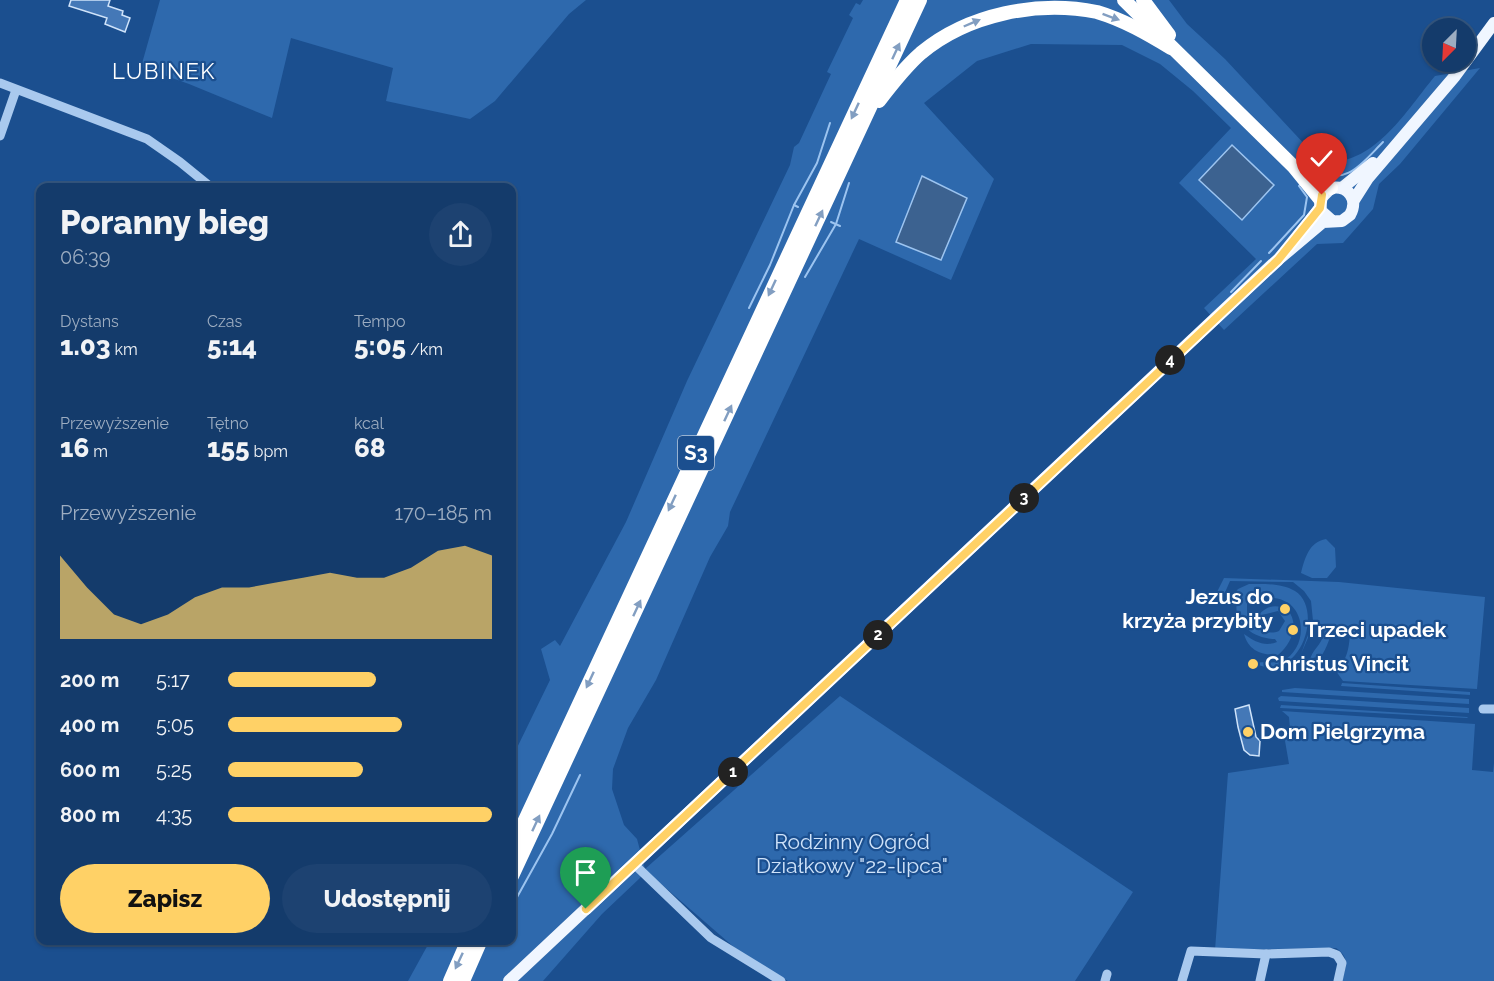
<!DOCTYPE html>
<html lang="pl">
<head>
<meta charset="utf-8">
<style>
  :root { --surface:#143b6b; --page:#1d4271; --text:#f1f3f6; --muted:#9dadc1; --line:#33557e; --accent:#ffd166 }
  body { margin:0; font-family:Raleway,sans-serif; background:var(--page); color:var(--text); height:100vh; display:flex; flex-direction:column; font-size:22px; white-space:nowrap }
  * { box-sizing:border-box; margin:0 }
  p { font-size:20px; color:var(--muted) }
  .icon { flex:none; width:33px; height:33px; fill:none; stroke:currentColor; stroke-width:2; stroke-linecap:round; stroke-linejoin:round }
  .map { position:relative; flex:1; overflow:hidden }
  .details { position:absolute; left:36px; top:183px; width:480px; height:762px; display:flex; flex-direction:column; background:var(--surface); border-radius:12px; box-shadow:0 2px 4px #0004,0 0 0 2px var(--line) }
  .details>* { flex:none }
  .needle { width:39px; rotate:204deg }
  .buttons { position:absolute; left:1422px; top:18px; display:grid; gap:12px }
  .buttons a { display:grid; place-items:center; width:54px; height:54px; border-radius:50%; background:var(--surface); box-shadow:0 2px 4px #0004,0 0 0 2px var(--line); font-size:30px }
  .pin { position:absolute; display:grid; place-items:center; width:51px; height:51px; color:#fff; margin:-62px -26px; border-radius:50% 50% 50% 0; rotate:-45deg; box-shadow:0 0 6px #0007 }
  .pin .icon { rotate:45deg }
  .km { position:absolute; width:30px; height:30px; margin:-15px; border-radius:50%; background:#222; color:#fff; font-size:16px; line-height:30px; text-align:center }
  .round { display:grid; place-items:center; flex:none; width:63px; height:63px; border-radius:32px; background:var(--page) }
  .summary { display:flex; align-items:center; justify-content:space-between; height:102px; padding:0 24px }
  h1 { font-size:33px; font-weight:800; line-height:45px }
  .figures { display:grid; grid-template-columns:repeat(3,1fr); gap:9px; height:102px; padding:6px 24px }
  .figures div { display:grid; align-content:center }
  .figures b { font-size:26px; font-weight:800 }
  .figures small { font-size:16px; font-weight:400 }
  .figures p { font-size:16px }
  .chart { height:168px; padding:12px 24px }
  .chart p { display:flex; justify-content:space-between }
  .chart svg { width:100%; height:108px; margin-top:6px; fill:var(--accent); opacity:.7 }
  .primary-button { display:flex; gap:12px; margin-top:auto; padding:12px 24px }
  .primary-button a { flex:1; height:69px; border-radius:36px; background:var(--accent); color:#111; font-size:24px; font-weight:800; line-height:69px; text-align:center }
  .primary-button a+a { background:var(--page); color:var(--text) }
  ul { padding:0 24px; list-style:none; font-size:20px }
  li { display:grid; grid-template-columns:96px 72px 1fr; align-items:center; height:45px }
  li i { height:15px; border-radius:8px; background:var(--accent) }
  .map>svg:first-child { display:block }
</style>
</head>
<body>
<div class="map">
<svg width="1494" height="981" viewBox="0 0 1494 981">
  <rect width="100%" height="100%" fill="#1b4f8f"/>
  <g fill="#2e69ad">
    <path d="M160,0H586L569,14L495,101L470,119L386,101L393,68L291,38L272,118L189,84L141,67Z"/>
    <path d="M863,0H1169L1187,24L1225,59L1321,162C1374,167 1405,112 1435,76L1480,68L1400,164L1379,184L1373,209L1343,243L1317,244L1224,330L1204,308L1256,259L1179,183L1231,128L1193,91L1160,64L1122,45L1031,44L977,61L924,103L994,179L951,280L859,239L730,512L728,526L710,557L656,680L628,728L613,769L612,789L624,825L637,839L645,869L840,696L1133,892L1075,981H788L735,948L645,870L640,878L602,914L543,981H408L430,941L512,940V758L550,680L541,649L555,640L560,646L626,522L687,381L790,165L794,147L799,143L831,74L827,72L853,18L849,15L856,3L860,5Z"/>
    <path d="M1326,539L1335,548L1336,567L1327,578H1312L1301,573C1305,558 1309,542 1326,539Z"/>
    <path d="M1224,578L1339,582L1485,597L1477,689L1343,681L1336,671C1349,659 1350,642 1350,626H1333C1330,640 1323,660 1310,667L1316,657L1310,659C1316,644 1323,646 1326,624H1314L1301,654L1313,621L1311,601L1304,591L1293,582L1230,581L1223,597L1214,598Z"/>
    <path d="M1249,584C1265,584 1281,583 1295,591C1325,610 1299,686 1254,663C1262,661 1273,664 1282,661C1308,650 1309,602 1274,598C1264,596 1256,598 1247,604V618C1254,628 1267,636 1279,631L1285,621L1278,611L1262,615V620L1256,618C1265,607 1273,603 1287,609C1300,624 1292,643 1278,655C1261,655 1249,651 1244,634C1255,642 1265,647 1277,642L1275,639C1252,639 1230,621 1238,596L1234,594L1238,589Z"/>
    <path d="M1342,683L1470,692V695L1341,686Z"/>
    <path d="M1295,688L1469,699V704L1282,692V690Z"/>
    <path d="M1281,696L1469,708V713L1279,701L1278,698Z"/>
    <path d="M1281,705L1467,717L1468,718L1280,708Z"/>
    <path d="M1282,711L1475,724L1472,770L1493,772L1494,763V981H1342C1346,967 1350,957 1336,948L1215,950L1228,773L1289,764L1284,735L1290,729L1289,717Z"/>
  </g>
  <g fill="#3c6290" stroke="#9cc4f0" stroke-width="1.5">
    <path d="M1232,145L1274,185L1242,220L1199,180Z"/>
    <path d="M922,176L967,198L941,260L896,242Z"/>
  </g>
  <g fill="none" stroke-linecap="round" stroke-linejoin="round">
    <g stroke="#9cc4f0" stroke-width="2">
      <path d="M1316,169L1317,167C1344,190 1364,161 1383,142"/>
      <path d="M798,207L794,205L817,163L830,123"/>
      <path d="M831,222L840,226"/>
      <path d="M1269,253L1304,215L1307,197L1299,186L1301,184"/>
      <path d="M805,277L836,224L849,183"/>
      <path d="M1231,292L1261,261"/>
      <path d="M749,308L770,265L794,205"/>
      <path d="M516,899L552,834L580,775"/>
    </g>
  </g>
  <g fill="#4478b7" stroke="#cfe3fa" stroke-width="1.5">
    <path d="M71,0H110L108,6L123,11L122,15L130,18L125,32L105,24L107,18L69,6Z"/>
    <path d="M1249,705L1256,737L1260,741L1259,756L1250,755L1244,750L1238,727L1235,709Z"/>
  </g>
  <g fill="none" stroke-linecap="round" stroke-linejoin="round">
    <g stroke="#a9c9ee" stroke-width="9">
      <path d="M0,83L147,139L180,162L212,188"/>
      <path d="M0,136L16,90"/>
      <path d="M1483,709H1494"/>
      <path d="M634,864L711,938L781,981"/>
      <path d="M1105,981L1107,974"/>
      <path d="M1182,981L1191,951L1266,954L1329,952L1337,955L1342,963L1338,981"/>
      <path d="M1260,981L1266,954"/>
    </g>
    <g stroke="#f0f6ff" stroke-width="12">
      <path d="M1342,188L1373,163"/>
      <path d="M1354,200L1368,178L1455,76L1494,23"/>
      <path d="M1298,236L1320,208"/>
      <path d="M509,981L1273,264L1323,222L1342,221L1350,215C1359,199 1348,185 1331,188L1320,199L1321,211L1331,220"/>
    </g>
    <g stroke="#fff" stroke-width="14">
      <path d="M1124,0L1294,167L1320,199"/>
      <path d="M1143,0L1169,35"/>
      <path d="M879,101C892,84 905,67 921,53C968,14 1038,0 1097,12C1124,20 1148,34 1171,48"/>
      <path d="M1304,168L1331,188"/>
      <path d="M512,848L907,0"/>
      <path d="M512,876L920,0"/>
      <path d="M450,981L468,940"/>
      <path d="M463,981L481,940"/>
    </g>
  </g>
  <defs><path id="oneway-solid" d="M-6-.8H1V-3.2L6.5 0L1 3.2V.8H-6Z" transform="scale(1.5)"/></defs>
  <g fill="#829ec1">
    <use href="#oneway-solid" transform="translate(1111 17) rotate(20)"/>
    <use href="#oneway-solid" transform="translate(972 23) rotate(-23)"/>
    <use href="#oneway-solid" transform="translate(896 51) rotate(-65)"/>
    <use href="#oneway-solid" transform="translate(855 111) rotate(115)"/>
    <use href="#oneway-solid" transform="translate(819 218) rotate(-65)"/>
    <use href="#oneway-solid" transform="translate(772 288) rotate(115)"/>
    <use href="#oneway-solid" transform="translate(728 413) rotate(-65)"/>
    <use href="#oneway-solid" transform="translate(672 503) rotate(115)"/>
    <use href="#oneway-solid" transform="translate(637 608) rotate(-65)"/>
    <use href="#oneway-solid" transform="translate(590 680) rotate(115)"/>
    <use href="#oneway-solid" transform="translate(536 823) rotate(-65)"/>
    <use href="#oneway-solid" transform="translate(459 961) rotate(115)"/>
  </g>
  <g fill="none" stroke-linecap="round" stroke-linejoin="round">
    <defs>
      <path id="route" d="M586,909L1278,260L1312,218L1320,208L1322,195"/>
    </defs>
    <use href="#route" stroke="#fff" stroke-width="12"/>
    <use href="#route" stroke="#ffd166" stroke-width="8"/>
  </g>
  <g fill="#ffd166" stroke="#1b4f8f" stroke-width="2">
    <circle cx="1285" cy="609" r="6"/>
    <circle cx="1293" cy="630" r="6"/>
    <circle cx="1253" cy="664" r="6"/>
    <circle cx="1248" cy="732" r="6"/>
  </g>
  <g text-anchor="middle" stroke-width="4.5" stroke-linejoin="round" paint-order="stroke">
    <rect fill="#1b4f8f" stroke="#bbcadd" stroke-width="1.5" x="678" y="436" width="36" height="34" rx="4.5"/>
    <g font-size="20" font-weight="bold" fill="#fff">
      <text x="696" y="460">S3</text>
    </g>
    <g font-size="21" font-weight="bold" fill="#fff" stroke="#1b4f8f" text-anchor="start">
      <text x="1273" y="604" text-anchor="end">Jezus do<tspan x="1273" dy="24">krzyża przybity</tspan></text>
      <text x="1305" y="637">Trzeci upadek</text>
      <text x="1265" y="671">Christus Vincit</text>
      <text x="1260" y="739">Dom Pielgrzyma</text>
    </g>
    <g font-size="21" fill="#cfe3fa" stroke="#1b4f8f">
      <text x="852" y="849">Rodzinny Ogród<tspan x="852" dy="24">Działkowy "22-lipca"</tspan></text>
    </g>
    <g font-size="22" letter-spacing="1.5" fill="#fff" stroke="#1b4f8f">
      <text x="164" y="79">LUBINEK</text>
    </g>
  </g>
</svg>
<div class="buttons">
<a><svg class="needle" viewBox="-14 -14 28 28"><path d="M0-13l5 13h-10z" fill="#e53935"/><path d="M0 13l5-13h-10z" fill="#9dadc1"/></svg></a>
</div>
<div class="pin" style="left:586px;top:909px;background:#1e9e55"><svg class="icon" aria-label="arrive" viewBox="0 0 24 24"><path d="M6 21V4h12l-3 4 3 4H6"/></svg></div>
<div class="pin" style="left:1322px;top:195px;background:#d93025"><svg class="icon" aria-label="check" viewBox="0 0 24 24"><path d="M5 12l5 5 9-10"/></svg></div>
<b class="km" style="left:733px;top:772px">1</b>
<b class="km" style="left:878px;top:635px">2</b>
<b class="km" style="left:1024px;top:498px">3</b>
<b class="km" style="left:1170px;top:360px">4</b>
<section class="details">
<div class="summary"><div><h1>Poranny bieg</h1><p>06:39</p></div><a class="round"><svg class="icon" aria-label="share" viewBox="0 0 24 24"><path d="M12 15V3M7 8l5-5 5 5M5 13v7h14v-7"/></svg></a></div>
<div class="figures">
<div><p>Dystans</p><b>1.03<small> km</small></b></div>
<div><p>Czas</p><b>5:14</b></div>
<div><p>Tempo</p><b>5:05<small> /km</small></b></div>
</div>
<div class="figures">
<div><p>Przewyższenie</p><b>16<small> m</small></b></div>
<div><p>Tętno</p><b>155<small> bpm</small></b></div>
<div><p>kcal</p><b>68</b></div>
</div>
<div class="chart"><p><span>Przewyższenie</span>170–185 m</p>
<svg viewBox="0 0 160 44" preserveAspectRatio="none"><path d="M0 44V10L10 23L20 34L30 38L40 34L50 27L60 23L70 23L80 21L90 19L100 17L110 19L120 19L130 15L140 8L150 6L160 10V44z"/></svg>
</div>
<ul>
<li><b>200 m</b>5:17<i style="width:56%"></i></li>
<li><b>400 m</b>5:05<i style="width:66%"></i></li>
<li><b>600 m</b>5:25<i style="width:51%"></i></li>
<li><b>800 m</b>4:35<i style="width:100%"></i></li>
</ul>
<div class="primary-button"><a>Zapisz</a><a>Udostępnij</a></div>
</section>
</div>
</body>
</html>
